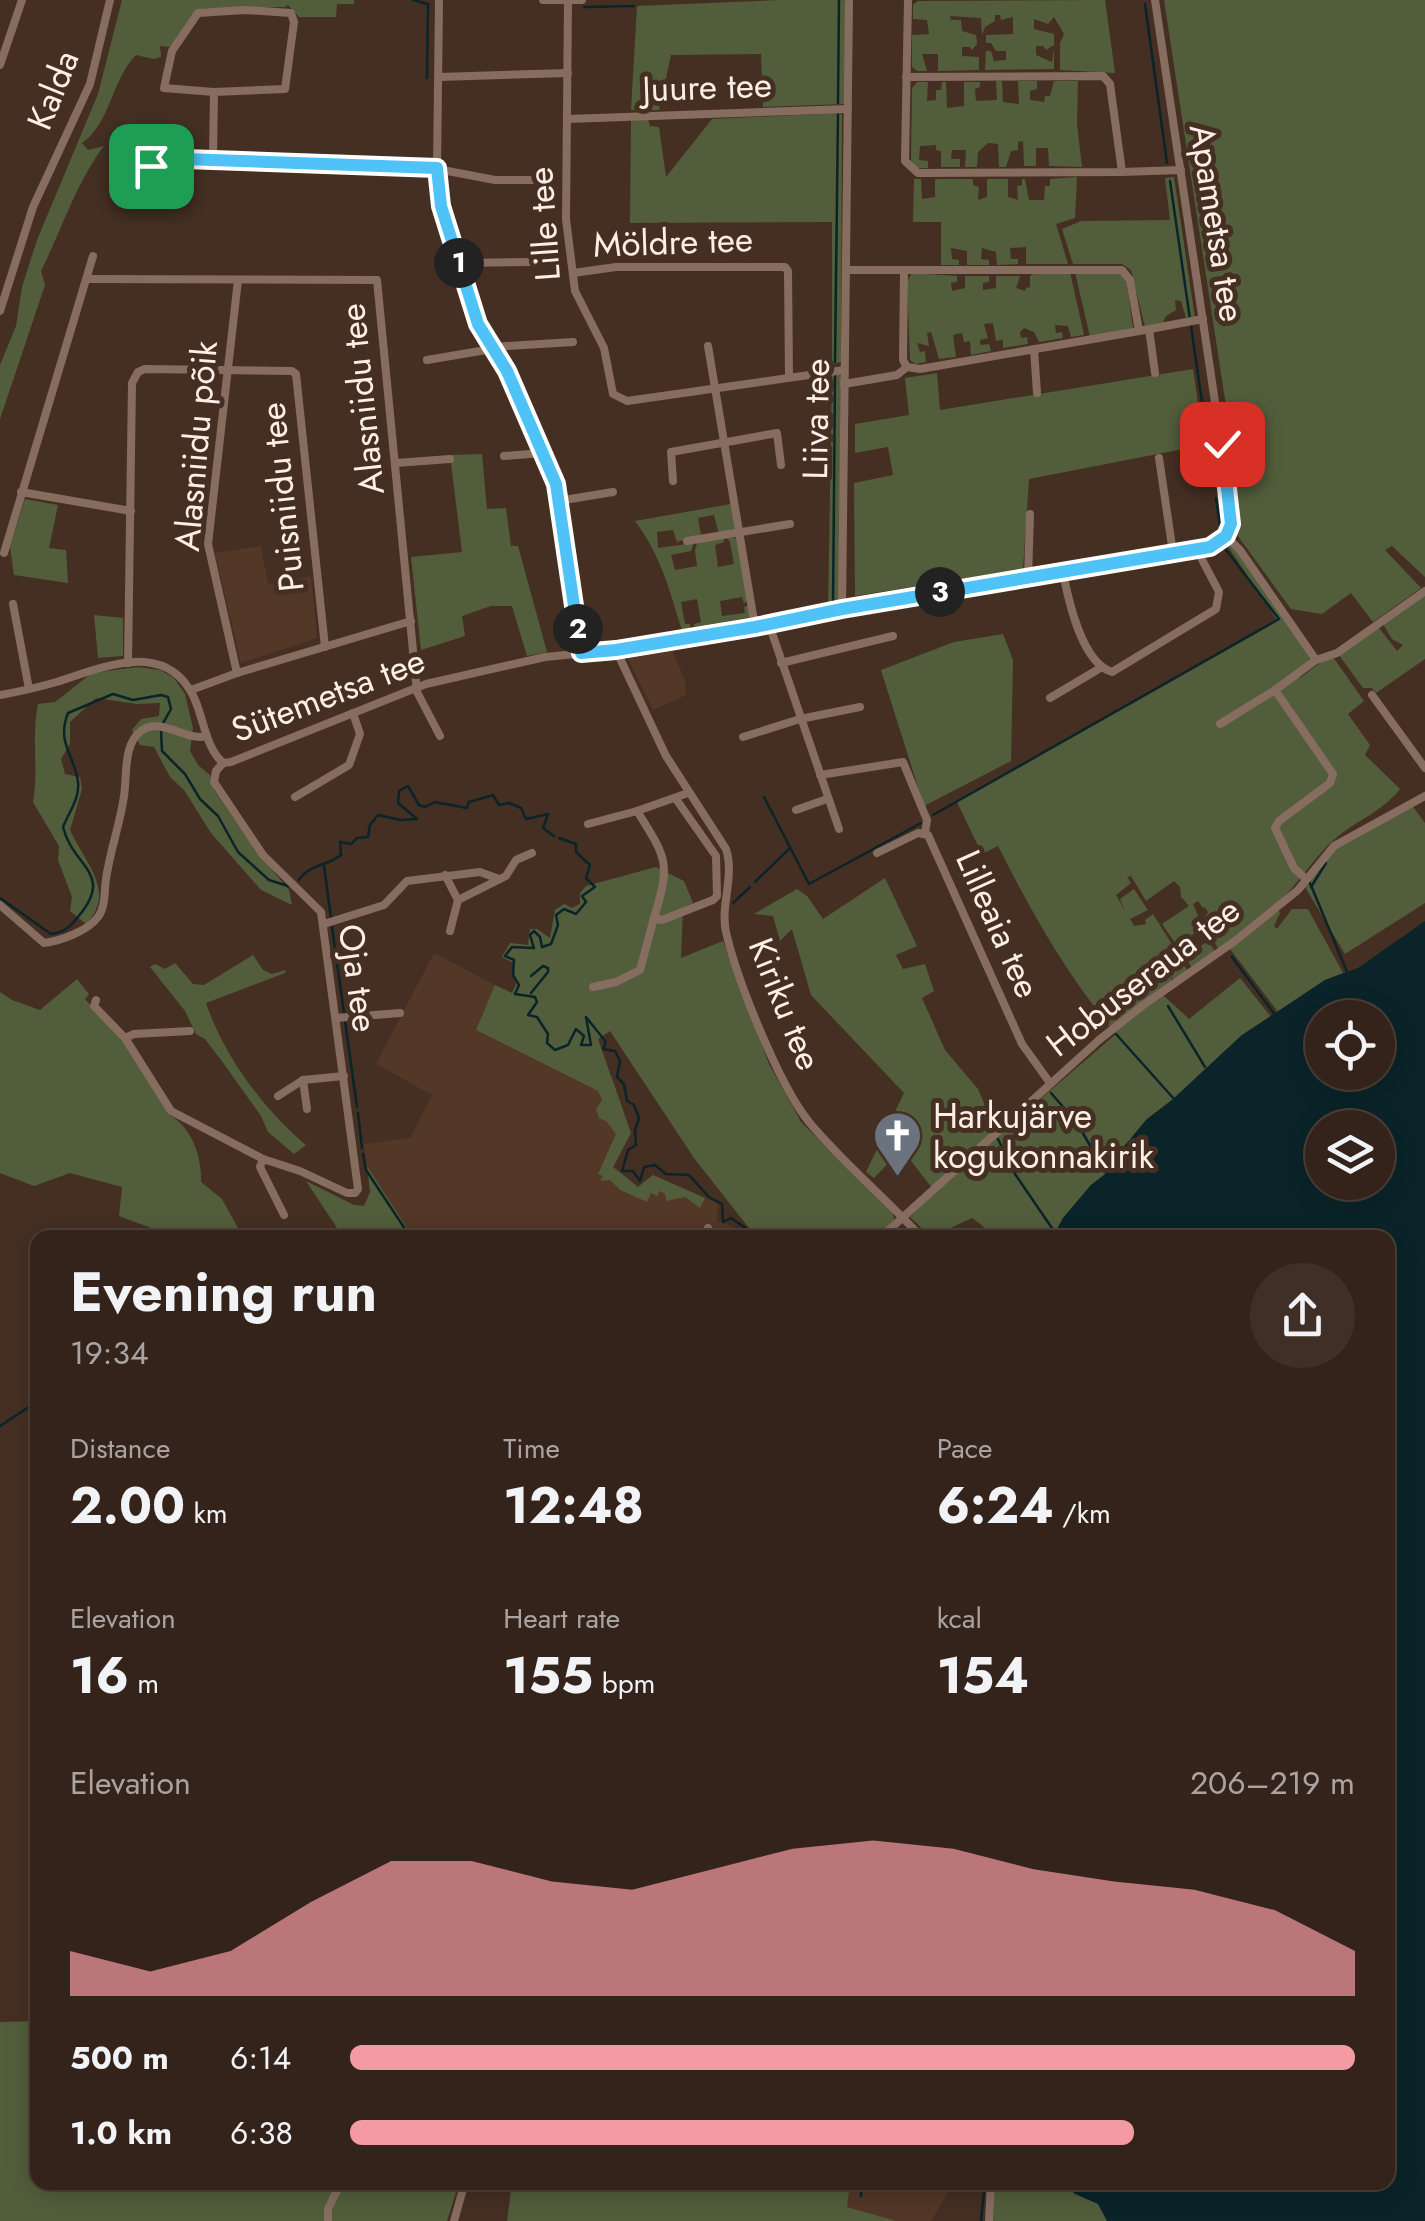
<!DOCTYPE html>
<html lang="en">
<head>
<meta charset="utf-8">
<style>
  :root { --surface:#34231a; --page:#3f2f27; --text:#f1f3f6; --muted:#a9a4a2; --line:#4e4039; --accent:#f49aa2 }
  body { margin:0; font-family:Jost,sans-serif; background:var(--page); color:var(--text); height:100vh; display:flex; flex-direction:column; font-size:38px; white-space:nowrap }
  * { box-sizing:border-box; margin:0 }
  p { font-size:32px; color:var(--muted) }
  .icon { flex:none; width:55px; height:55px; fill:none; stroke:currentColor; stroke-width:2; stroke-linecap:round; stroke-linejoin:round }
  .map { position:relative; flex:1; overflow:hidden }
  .side { position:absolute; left:30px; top:1230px; width:1365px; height:960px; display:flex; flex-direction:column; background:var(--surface); border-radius:20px; box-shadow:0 5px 25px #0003,0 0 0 2px var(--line) }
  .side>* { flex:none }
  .fabs { position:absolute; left:1305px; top:1000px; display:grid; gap:20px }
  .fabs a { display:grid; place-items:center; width:90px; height:90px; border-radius:50%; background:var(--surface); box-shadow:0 5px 25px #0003,0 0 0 2px var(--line); font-size:50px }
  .pin { position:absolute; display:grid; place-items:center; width:85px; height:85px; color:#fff; margin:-42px; border-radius:20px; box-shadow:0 5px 15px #0006 }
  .km { position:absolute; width:50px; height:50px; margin:-25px; border-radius:50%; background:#222; color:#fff; font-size:28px; line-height:50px; text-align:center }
  .round { display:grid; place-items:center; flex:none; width:105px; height:105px; border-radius:52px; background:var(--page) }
  .head { display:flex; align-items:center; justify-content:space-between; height:170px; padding:0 40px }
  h1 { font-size:55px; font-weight:700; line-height:75px }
  .figures { display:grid; grid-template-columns:repeat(3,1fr); gap:15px; height:170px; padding:10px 40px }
  .figures div { display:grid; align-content:center }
  .figures b { font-size:50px; font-weight:700 }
  .figures small { font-size:28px; font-weight:400 }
  .figures p { font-size:28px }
  .chart { height:280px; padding:20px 40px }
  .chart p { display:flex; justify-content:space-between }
  .chart svg { width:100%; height:180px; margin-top:10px; fill:var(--accent); opacity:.7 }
  ul { padding:0 40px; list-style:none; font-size:32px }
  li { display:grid; grid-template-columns:160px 120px 1fr; align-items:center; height:75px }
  li i { height:25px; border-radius:12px; background:var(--accent) }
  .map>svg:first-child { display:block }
</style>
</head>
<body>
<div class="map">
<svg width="1425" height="2221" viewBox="0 0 1425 2221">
  <rect width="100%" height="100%" fill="#452f23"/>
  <g fill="#533727">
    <path d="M261,546L268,584L311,576L317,638L241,663L215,553Z"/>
    <path d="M671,648L685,681L686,695L653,710L628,659L631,656Z"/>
    <path d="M434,953L512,994L612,1077L631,1133L613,1167L638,1187L653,1175L718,1204L717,1221L736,1228L735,1237H413L367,1166L364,1144L410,1138L432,1095L376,1064Z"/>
    <path d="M850,2183H954L931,2221H882L846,2207Z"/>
  </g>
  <g fill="#525e3b">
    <path d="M122,0H354V4H337L336,17H299L288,5L285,7L199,9L171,47L160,46L161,57L154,59L136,55C111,80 111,123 82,143L88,150L104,146C76,183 62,229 41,271L45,285L0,419V365L16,326L22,287L37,240L98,94Z"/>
    <path d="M780,0H844L846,3L845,104L763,107L761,54L671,55L659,110H631L637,6Z"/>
    <path d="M1105,0L1115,73L1060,70V43L1064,34L1054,17L1048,24L1034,19V29L1054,34V45L1046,50L1043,46H1036V55L1052,62L1054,49V69L985,70L986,51H991L994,61L1006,60V51H996L991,43H986V35L1013,34V17L1001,20L1000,15H995V21L985,27L982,35L981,18L950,16L951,20H961L962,31L976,35L977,44L972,50L970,47H962V56L979,57V70L938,71V54H922L927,71H917L912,67V35L929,34L927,20L913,19V5L918,1Z"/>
    <path d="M1164,0H1425V577L1392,546L1385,550L1421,588L1373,622L1351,593L1322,614L1291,609L1235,532L1239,507L1233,452Z"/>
    <path d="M996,81H1002L1003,102L1019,104L1018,81H1037V89L1030,91V100L1044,102L1045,96H1050L1054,81H1078L1077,124L1082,167L1049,166L1048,148H1036V166H1024L1023,141L1018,142V150L1011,151L1006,167H999L998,144L988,143L978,152L977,167H965L966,150H952L951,159H960V167H941V151L936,150V145L920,146L919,160L928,161V168H916L911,162L912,88L917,82H928L927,101L936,100V90H941L942,82H946L947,108L964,106V82H980V87L975,89L976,101L997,100Z"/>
    <path d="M839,113L842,115L841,362L832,364V222L630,223L631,120L648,119L650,126L659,127L666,177L712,119Z"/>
    <path d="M1077,177L1075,218L1056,224L1068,264H1026V247L1010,248L1011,259H1018V264L997,265L996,252L982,248L981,259L989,260V265H967V251L951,248L952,259L959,260V265H941V222H913L914,179H921L922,199L935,197V179H973V185L979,187L978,200L987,197V179H1008V197L1018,200L1017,186L1022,185V179H1025L1029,200H1044L1045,186H1050V179Z"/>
    <path d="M1174,177L1195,318H1186L1181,301L1175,300L1176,310L1166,316L1162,324L1145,327L1131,270L1122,264H1073L1062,229L1081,221L1170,220L1165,178Z"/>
    <path d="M1036,272H1070L1084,335L1071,337L1068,326L1055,325L1056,333L1062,332L1063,338L1039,342L1034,332L1024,328L1020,332L1021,338L1027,337L1028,344L1003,348V340L996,341L993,323L984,324L988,338L980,340V345L989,344L991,351L971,355L970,341L964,342L962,333L953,335L956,357L939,359L931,332L927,333L929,346L917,343L920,352L925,351L926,362L915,364L910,360L907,282L912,273L957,276V282L951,283L952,291L965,288V276H989V282L983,283V290L996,288V276H1020L1016,288L1025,291L1026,288L1030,287V276Z"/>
    <path d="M1075,272L1121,274L1126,278L1133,328L1090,337Z"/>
    <path d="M1193,369L1204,445L1029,479L1023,569L855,596L854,483L893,475L888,447L855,453V424L909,415L905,378L937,373L940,410Z"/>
    <path d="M838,373L841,376L839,603L828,611L832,375Z"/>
    <path d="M482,454L487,509L506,508L511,546H518L547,652L527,656L512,606H491L462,616L465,636L421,650L411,557L462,552L450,455Z"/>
    <path d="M25,499L58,505L49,548L66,550L68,583L14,575L10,547Z"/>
    <path d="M731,504L735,531L719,534L714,515L698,518L701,535L677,542L673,530L657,532L658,548L694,543L691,551L671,555L675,570L697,566L695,551L697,543L723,538L724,542L715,545L718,567L734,564L730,542L727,538H737L748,601L744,603L742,597L720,601L722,616L745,613L744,607L748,606L751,617L694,627V624L701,622L697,599L681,602L685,624H690V628L682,630C668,586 662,558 635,521Z"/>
    <path d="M1225,542L1234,547L1310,656L1309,664L1299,671L1300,678L1329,656L1333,657L1364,701L1348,714L1370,745L1365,755L1400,789C1382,812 1357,820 1336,838C1313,857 1299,885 1276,904L1280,913L1274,926L1277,929L1292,909H1308L1343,973L1325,980L1278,1012L1227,945L1219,950L1202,922L1208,912L1205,907L1203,908L1198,901L1193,904L1203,927L1192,935L1198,948L1208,941L1216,953L1193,969L1162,924L1189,906L1181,897L1180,887L1174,881L1146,901L1131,876L1127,877L1131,883L1116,895L1125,911L1120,899L1134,889L1148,910L1130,919L1134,926L1146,924L1145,920L1153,914L1173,946L1159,964L1161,972L1169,975L1177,966L1171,957L1177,953L1187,970L1175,981L1171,977L1172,981L1154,996H1164L1189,1019L1240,978L1271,1017L1242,1035L1172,1100L1147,1119L1111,1162L1108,1172L1091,1185L1063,1218L1053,1237H997L972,1218L931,1237L910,1217L935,1192L902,1149L874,1178L866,1172L904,1093L811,995L792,929L780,941L773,916L754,914L797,889L807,896L823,919L885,878L917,946L896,955L903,969L925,964L934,991L922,998L945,1050L978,1089L995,1129L1001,1133L1116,1034C1066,974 1033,915 998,846L982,854L957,802L1277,620Z"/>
    <path d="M1425,594V659L1376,693L1372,688H1363L1339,655L1379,628L1397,651L1403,645L1392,639L1383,624Z"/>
    <path d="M94,615L123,618V656L98,658Z"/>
    <path d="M1003,634L1013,660L1011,761L924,806L881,670L954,642Z"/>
    <path d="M138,667L160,670L174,678L185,694L193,728L190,751L198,765L210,775L214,790L254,848L289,890L292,905L261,890L211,833L184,790L170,777L154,747L140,745L132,730L141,719L159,716L160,703L137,704L96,698L70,722V744L61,759L65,774L80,777L82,789L70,830C85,863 117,892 86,924L70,911L72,897L58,860L59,846L33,802C39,769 31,738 38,704L55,702L92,673Z"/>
    <path d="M1411,804L1425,823V903L1345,954L1305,887L1335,848Z"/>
    <path d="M656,867L684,881L693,903L683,908L681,958L723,941L769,1064L801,1122L893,1213L894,1220L877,1237H756L694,1158L610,1031L598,1039L631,1133L613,1167L638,1187L653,1175L705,1198L700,1208L685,1197L666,1201L665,1194L660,1191L657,1196L651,1193L647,1202L620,1190L610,1180L600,1181L603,1176L598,1174L616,1134L607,1122L599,1118L596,1109L602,1100L598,1091L476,1030L495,985L512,993L516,984L513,963L502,957L510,943L528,945L530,929H537L550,938L555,910L564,904L572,908L580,904V893L586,886Z"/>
    <path d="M253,955L263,970L272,974L286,970L285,973L206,1003C224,1056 263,1109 306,1145L294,1154L268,1132L261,1116L224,1064L205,1039L196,1034L185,1011L150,967L155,964L165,969L175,963L193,984L204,985Z"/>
    <path d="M77,979L89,994L85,999L124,1041L169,1115C193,1127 202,1160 201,1182L222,1199L242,1235L214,1229L170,1235L119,1216L122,1187L70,1173L34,1186L0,1173V992L12,1000L40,1010Z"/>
    <path d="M367,1166L413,1237H343L306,1181L354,1205L364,1206L370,1192Z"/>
    <path d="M37,2021L38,2182L338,2183L325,2221H0V2022Z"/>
    <path d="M994,2182H1110L1151,2221H993Z"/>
    <path d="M344,2183H459L447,2221H331L332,2208Z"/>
    <path d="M512,2183H850L847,2207L896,2221H507Z"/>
  </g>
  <path fill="#0a2429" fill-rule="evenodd" d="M1425,921V2221H1107L1098,2204L1075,2194L1063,2183L1388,2182V1238L1053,1237L1063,1218L1091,1185L1108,1172L1111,1162L1147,1119L1172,1100L1242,1035L1325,980L1358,968ZM1322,1018H1378V1072H1322ZM1322,1128H1378V1182H1322Z"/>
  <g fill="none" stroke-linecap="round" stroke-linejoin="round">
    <g stroke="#0a2429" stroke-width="2.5">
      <path d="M413,0L428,4L427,78"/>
      <path d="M1145,4L1167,163"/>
      <path d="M584,7L634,6"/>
      <path d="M838,103L839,0"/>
      <path d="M1170,181L1214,485"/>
      <path d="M835,362L838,114"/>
      <path d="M1216,499L1220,526"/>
      <path d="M761,618L833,606L835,375"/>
      <path d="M696,630L749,621"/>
      <path d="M683,632L690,631"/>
      <path d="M161,731L162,751L185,774L200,799L218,816L238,852L269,880L288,886"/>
      <path d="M764,797L809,884L921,823"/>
      <path d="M933,815L1279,619L1223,546"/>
      <path d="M559,838L576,844V852L590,865L586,878L595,887L582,896L586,902L576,914L564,909L556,915L558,925L551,944L542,947L540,937L534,931L530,935L534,948L512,947L505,956L514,960L513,975L519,985L515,994L535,997L537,1002L528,1015L537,1017L548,1034L547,1043L555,1050L568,1045L576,1029L584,1036L581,1045H591L586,1017L606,1042L603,1049L615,1051L620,1061L617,1077L624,1084L627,1101L634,1105L639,1118L635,1130L636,1145L628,1150L622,1171H633L640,1181L644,1167L655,1165L666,1174L689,1175L709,1197L722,1204L723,1222L731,1218L747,1229L750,1238"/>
      <path d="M324,866L331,918"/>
      <path d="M299,880C309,864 328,866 341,855L340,842L351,844L357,838L368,837L370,825L378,815L400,820L417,819L398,803L399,791L408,786L419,805L425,807L435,802L467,808L469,802L493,795L499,805L509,803L521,808L526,819L548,814L543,828L554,836"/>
      <path d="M755,882L790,848"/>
      <path d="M1310,883L1347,972"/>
      <path d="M1311,887L1326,863"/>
      <path d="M0,898L51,934C64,932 69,928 77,918C116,873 73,868 63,827C69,812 80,798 78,782C75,756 56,743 68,713L113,694L133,700L161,695L168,697L171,709L162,725"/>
      <path d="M733,903L750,887"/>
      <path d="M332,927L344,1013"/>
      <path d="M1232,957L1275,1015"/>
      <path d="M531,976L543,966L548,968V972L531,993"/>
      <path d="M1168,1006L1205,1067"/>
      <path d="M345,1021L357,1107"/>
      <path d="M1116,1034L1174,1099"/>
      <path d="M1051,1093L1077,1123L1106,1173"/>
      <path d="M358,1113L362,1148"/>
      <path d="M998,1139L1015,1174L1056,1234"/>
      <path d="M363,1154L366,1170L411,1238"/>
      <path d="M0,1426L38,1401"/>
      <path d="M861,2182V2196"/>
      <path d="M981,2221L985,2182"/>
    </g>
    <g stroke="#876d60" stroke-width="8">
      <path d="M439,0L437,169L441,207L479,324L507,371L521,410L551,468L581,653"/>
      <path d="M543,0H582"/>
      <path d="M568,1L566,219L575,291L604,348L613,394L627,401L844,370"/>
      <path d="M0,65L22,0"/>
      <path d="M439,77L568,73"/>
      <path d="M906,77L1103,76L1110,84L1122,172L918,173L905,161L908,0"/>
      <path d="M568,119L848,109"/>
      <path d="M213,159L214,92L285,89L294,22L291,13L245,10L198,13L172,51L164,88L214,92"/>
      <path d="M1122,172L1181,170"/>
      <path d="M544,177L546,182L540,183L539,178Z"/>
      <path d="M127,198L143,195L148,190L151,166L156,158L437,169L495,180H538"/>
      <path d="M459,263L533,262"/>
      <path d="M904,271L903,360L907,367"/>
      <path d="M573,273L616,267H785L788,271L789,376"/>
      <path d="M87,279L377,280L417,692L440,736"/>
      <path d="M0,311L33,207L90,84L110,0"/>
      <path d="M1149,329L1155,373"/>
      <path d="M1139,331L1203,319"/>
      <path d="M708,346L755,627"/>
      <path d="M491,347L573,342"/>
      <path d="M1034,349L1037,393"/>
      <path d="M427,360L492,349"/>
      <path d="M844,384L897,375L907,367L920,369L1139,331L1130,280L1122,270H846"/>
      <path d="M504,456L543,453"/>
      <path d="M1159,458L1173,553"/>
      <path d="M396,463L450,459"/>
      <path d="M673,481L671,452L777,433L781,465"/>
      <path d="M21,492L131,511"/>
      <path d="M558,501L613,492"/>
      <path d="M1226,536L1240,550L1316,660L1337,653L1425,591"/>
      <path d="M687,541L790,524"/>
      <path d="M4,553L93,256"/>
      <path d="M1063,572C1068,599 1082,663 1112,672L1216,609L1219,592L1197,550"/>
      <path d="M1028,577L1030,514"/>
      <path d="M13,604L29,689"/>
      <path d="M842,609L849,0"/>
      <path d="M769,624L839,829"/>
      <path d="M616,650L666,756L726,849C735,876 720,905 726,932C737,980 779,1085 809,1122C842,1162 887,1199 922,1238"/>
      <path d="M128,663L132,383L138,372L145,369L292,371L296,374L325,647"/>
      <path d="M781,663L893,636"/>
      <path d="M237,673L208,544L238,280"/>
      <path d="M191,690L237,673L411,621"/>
      <path d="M0,695C18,692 35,688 53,683C94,671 156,640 188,687C204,709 202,744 223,763"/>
      <path d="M1372,695L1425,768"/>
      <path d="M1050,698L1102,667"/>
      <path d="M1220,724L1275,690"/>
      <path d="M743,737L800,719L860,707"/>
      <path d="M223,763L231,762L426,684L545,657L616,650L826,615L842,609L1197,550C1218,545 1229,538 1232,516L1155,0"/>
      <path d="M820,775L903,762L927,820L925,833"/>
      <path d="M295,797L349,765L360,734L353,713"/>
      <path d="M676,799L716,856L717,896L713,900L662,920L654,918C671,862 667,859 637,811L688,793"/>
      <path d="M796,810L827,799"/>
      <path d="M588,824L637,811"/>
      <path d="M877,853L918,833L928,835L1022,1044L1050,1083"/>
      <path d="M445,875L458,900"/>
      <path d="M1306,879L1294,868L1275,828L1279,821L1330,783L1333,774L1275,690L1316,660"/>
      <path d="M0,905L44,943C60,941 88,931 98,917C106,906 104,892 106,879C110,851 120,824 124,796C127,777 123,744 141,731C161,716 187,742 207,736"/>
      <path d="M324,924L384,905L407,881L480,872L499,879"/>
      <path d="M450,931L458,900L506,876L516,860L532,853"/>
      <path d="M593,987L616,982L640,970L654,918"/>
      <path d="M96,1000L94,1006L125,1038L171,1111L263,1159L300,1171L347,1193H355L358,1189L321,912L263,855L214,782L216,771L223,763"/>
      <path d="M336,1018L400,1013"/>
      <path d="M125,1038L134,1034L190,1031"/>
      <path d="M278,1096L303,1080"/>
      <path d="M307,1109L303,1080L344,1076"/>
      <path d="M263,1159L260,1167L284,1215"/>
      <path d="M704,1238L708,1228"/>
      <path d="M880,1238L1099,1040L1142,1006L1235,941L1298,890L1334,846L1425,796"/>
      <path d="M328,2221V2209L341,2182"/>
      <path d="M454,2221L465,2182"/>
      <path d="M989,2221L991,2182"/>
    </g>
  </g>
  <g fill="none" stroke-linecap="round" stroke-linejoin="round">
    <defs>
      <path id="route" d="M151,166L156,158L437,168L441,206L478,324L507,371L556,484L581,653L616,650L755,627L842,609L1210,547L1226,536L1231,524L1222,444"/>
    </defs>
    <use href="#route" stroke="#fff" stroke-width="20"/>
    <use href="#route" stroke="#4fc3f7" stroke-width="12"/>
  </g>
  <defs>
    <symbol id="church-pin" viewBox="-11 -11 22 30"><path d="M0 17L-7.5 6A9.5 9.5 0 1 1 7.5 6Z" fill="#6b7280" stroke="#452f23"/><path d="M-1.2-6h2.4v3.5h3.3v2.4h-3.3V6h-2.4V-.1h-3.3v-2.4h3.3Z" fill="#fff"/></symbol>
  </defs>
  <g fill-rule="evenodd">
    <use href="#church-pin" x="870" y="1108" width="55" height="75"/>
  </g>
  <g text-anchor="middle" stroke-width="10" stroke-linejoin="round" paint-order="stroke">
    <g font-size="35" fill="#fdeee6" stroke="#452f23">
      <text transform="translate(707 87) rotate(-2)" y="12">Juure tee</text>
      <text transform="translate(53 90) rotate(-68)" y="12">Kalda</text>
      <text transform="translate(1217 223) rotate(81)" y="12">Apametsa tee</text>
      <text transform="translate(544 224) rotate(-94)" y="12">Lille tee</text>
      <text transform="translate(673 242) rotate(-2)" y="12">Möldre tee</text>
      <text transform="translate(362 399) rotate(-96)" y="12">Alasniidu tee</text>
      <text transform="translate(816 419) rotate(-89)" y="12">Liiva tee</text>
      <text transform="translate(196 446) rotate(-85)" y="12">Alasniidu põik</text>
      <text transform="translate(282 497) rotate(-96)" y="12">Puisniidu tee</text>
      <text transform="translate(328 695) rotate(-21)" y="12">Sütemetsa tee</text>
      <text transform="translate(998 924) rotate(66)" y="12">Lilleaia tee</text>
      <text transform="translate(1143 977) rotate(-38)" y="12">Hobuseraua tee</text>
      <text transform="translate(358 978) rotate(82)" y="12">Oja tee</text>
      <text transform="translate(785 1004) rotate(68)" y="12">Kiriku tee</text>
    </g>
    <g font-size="35" fill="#fdeee6" stroke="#452f23" text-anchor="start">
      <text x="933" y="1128">Harkujärve<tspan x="933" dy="40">kogukonnakirik</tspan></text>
    </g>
  </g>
</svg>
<div class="fabs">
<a><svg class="icon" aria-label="locate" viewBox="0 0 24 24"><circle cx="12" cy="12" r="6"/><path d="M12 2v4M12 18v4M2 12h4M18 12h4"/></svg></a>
<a><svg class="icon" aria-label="layers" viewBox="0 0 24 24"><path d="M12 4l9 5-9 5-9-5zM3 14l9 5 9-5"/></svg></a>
</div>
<div class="pin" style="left:151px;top:166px;background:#1e9e55"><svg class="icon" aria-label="arrive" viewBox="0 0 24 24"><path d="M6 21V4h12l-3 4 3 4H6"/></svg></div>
<div class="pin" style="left:1222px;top:444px;background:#d93025"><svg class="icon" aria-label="check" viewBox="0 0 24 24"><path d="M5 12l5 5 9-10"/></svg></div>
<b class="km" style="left:459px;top:263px">1</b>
<b class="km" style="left:578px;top:629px">2</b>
<b class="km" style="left:940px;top:592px">3</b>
<section class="side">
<div class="head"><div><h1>Evening run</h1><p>19:34</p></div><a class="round"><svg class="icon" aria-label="share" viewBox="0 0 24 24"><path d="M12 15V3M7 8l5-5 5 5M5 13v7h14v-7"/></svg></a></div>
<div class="figures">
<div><p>Distance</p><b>2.00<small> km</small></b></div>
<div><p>Time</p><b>12:48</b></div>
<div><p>Pace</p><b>6:24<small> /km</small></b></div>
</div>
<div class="figures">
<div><p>Elevation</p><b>16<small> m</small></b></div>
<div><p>Heart rate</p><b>155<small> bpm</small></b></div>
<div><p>kcal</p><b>154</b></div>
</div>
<div class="chart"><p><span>Elevation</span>206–219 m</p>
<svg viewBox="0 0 160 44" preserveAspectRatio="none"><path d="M0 44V33L10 38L20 33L30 21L40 11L50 11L60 16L70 18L80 13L90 8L100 6L110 8L120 13L130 16L140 18L150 23L160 33V44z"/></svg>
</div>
<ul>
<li><b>500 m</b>6:14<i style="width:100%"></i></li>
<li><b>1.0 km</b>6:38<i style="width:78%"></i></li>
</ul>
</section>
</div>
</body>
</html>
